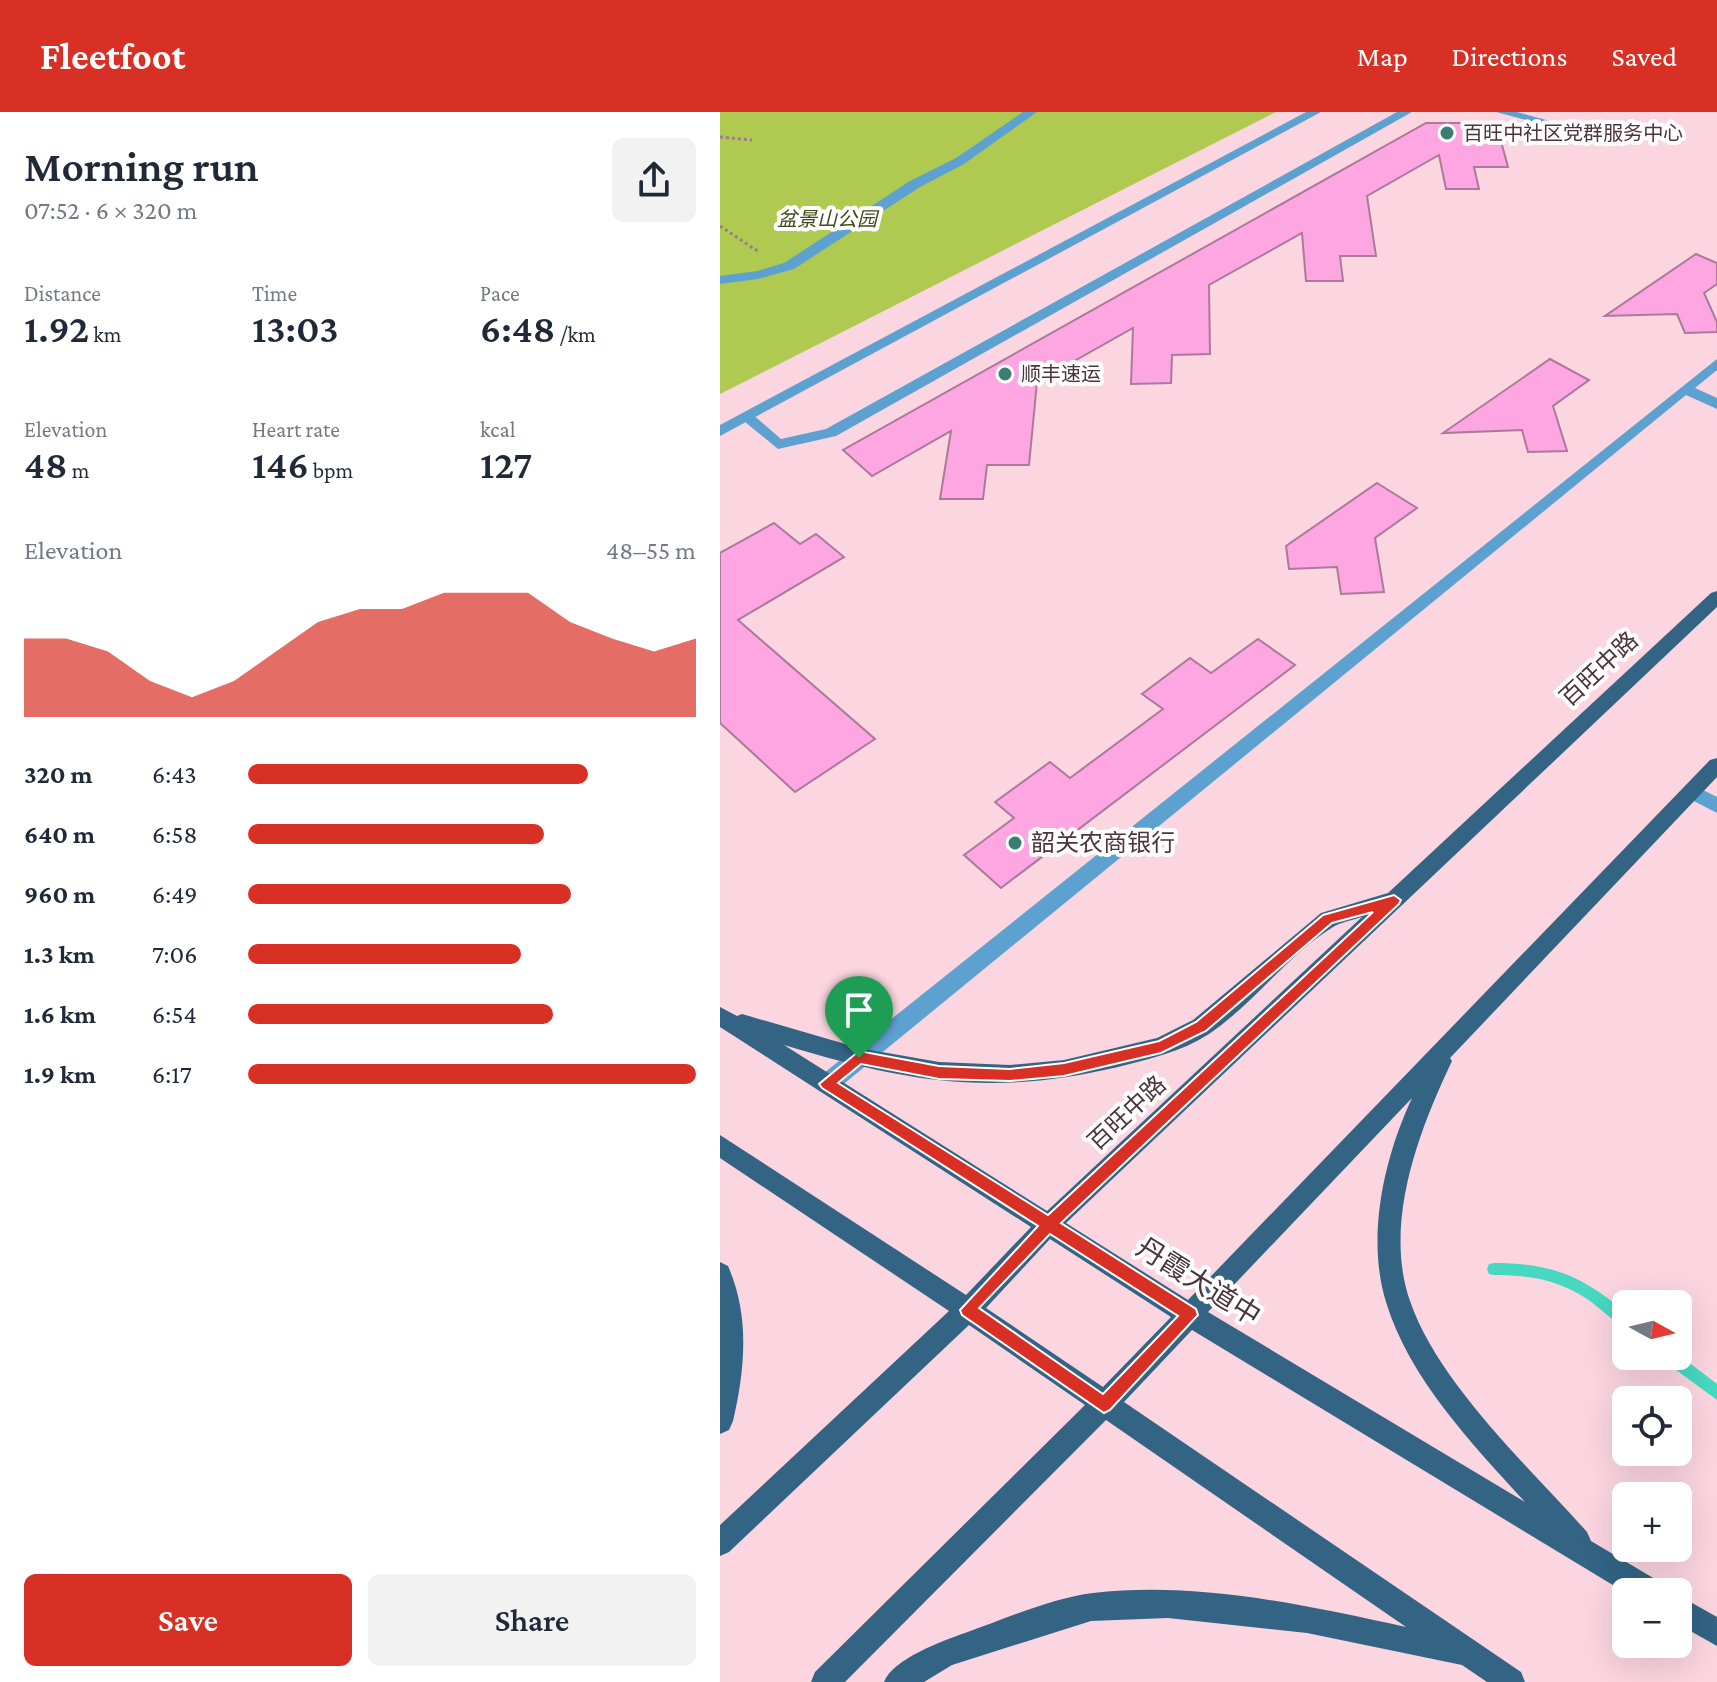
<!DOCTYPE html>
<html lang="en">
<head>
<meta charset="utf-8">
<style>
  :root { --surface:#fff; --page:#f2f2f3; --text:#1f2937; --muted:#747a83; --accent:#d93025 }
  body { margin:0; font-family:"Crimson Pro","Noto Sans SC",serif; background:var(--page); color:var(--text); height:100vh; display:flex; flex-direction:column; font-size:30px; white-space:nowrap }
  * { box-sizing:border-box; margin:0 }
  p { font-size:26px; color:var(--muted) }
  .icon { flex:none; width:44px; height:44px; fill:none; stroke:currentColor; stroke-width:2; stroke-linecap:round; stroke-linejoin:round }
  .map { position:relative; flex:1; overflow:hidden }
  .sheet { display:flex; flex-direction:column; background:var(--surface); width:720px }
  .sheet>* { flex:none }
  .needle { width:52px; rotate:98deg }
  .tools { position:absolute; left:892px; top:1178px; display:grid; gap:16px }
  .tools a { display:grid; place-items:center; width:80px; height:80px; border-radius:12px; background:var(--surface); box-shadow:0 8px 32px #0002; font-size:40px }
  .pin { position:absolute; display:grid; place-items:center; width:68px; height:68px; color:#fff; margin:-82px -34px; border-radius:50% 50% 50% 0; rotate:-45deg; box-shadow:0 0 8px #0007 }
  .pin .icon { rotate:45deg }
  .round { display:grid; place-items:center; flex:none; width:84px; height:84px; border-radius:12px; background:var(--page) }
  .overview { display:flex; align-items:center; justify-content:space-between; height:136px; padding:0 24px }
  h1 { font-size:44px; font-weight:600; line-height:60px }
  .metrics { display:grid; grid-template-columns:repeat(3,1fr); gap:12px; height:136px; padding:8px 24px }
  .metrics div { display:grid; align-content:center }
  .metrics b { font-size:40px; font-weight:600 }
  .metrics small { font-size:22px; font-weight:400 }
  .metrics p { font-size:22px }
  .chart { height:224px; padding:16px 24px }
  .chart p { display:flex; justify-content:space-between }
  .chart svg { width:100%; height:144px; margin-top:8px; fill:var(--accent); opacity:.7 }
  .cta { display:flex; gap:16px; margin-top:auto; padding:16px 24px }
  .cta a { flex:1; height:92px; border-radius:12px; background:var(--accent); color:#fff; font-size:32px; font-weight:600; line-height:92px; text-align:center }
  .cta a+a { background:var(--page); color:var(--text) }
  ul { padding:0 24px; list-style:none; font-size:26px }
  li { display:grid; grid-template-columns:128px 96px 1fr; align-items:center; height:60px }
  li i { height:20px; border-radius:10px; background:var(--accent) }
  header { display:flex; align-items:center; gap:48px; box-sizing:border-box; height:112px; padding:0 40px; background:var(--accent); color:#fff }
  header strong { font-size:38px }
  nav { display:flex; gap:44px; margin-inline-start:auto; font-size:28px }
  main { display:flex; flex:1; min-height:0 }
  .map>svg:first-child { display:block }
</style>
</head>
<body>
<header>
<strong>Fleetfoot</strong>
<nav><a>Map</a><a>Directions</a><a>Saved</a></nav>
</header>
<main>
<section class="sheet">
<div class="overview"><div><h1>Morning run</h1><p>07:52 · 6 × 320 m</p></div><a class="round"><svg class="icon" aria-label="share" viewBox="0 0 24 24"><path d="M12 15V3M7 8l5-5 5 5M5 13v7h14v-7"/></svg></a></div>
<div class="metrics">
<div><p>Distance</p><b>1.92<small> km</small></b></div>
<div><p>Time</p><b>13:03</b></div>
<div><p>Pace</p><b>6:48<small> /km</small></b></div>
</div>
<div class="metrics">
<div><p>Elevation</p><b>48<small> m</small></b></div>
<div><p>Heart rate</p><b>146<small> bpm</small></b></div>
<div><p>kcal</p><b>127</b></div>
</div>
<div class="chart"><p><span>Elevation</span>48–55 m</p>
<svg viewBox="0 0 160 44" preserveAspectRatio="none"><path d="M0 44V20L10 20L20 24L30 33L40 38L50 33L60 24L70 15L80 11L90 11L100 6L110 6L120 6L130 15L140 20L150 24L160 20V44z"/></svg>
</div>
<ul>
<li><b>320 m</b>6:43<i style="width:76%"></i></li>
<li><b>640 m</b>6:58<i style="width:66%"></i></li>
<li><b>960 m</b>6:49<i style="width:72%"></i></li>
<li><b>1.3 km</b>7:06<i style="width:61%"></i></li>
<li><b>1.6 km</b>6:54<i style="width:68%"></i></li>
<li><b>1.9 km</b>6:17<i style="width:100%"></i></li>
</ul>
<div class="cta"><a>Save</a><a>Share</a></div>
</section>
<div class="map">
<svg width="997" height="1570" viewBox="0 0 997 1570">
  <rect width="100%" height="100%" fill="#fbd5e0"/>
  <path fill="#b0c951" d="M0,0H556L0,282Z"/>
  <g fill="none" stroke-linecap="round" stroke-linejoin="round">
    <g fill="#46d8c0" fill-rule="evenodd">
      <path d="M774,1151C833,1151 861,1164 906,1200V1216C893,1209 882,1198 870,1189C840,1168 810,1163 774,1163L769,1162L767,1157L769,1152Z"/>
      <path d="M958,1242L997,1272V1288L944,1249L942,1244H958Z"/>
    </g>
  </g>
  <g fill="#fea6e1" stroke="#aa7a9a" stroke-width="2">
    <path d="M706,11H776L788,55H754L759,77H726L719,43L647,84L656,144H620L623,169H586L582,121L489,173L490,242L452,243L451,271L411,272L413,216L317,270L309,353H267L263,387H220L231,319L152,364L123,338Z"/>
    <path d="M976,142L997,151V172L984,181L997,210V220L965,221L957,202L885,204Z"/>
    <path d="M830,247L869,268L833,294L847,339L808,340L802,318L723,321Z"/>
    <path d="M657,371L697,396L655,426L664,480L621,482L617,455L569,457L566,434Z"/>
    <path d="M54,411L80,432L96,422L124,445L18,508L155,627L75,680L0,611V441Z"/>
    <path d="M538,527L575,553L281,776L244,743L294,706L275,690L330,650L350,666L443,597L422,582L470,546L491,561Z"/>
  </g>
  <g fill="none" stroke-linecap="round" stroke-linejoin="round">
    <g stroke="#9c7e86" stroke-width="3" stroke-dasharray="3 3" stroke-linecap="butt">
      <path d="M0,25L32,28"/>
      <path d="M0,114L39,140"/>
    </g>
    <g fill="#5ca1d0" fill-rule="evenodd">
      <path d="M303,0H317L244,52L200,75L74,157L38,167L0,172V164L37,159L64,151L190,69L236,46Z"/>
      <path d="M677,0H692L116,324L58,337L19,305L22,302H32L61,327L106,317Z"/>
      <path d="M776,0H797L867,19L861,23Z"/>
      <path d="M997,247V258L975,276L997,286V297L966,283L115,979L107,982L99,979L96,972L99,965Z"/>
      <path d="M971,672L997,685V701L964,684L962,679Z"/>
    </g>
    <path fill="#5ca1d0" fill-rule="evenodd" d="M586,0H601L0,324V313Z"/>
    <g fill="#336484" fill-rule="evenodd">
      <path d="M997,479V495L346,1111L468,1188L990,648L997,646V665L730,946L732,949C699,1018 663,1112 690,1189C718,1271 810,1356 867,1420L871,1429L940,1470L944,1480L906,1481L472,1218L404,1290L801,1560L805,1570H767L742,1553L587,1521L448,1506L371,1509L232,1553L204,1570H164C173,1547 222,1529 245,1521C284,1507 332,1486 373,1481C477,1469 585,1493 686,1515L386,1308L125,1570H91L95,1560L365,1293L249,1213L9,1440L0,1444V1413L229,1199L0,1046V1023L246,1183L311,1115L0,915V895L17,904L22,902L139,936L219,950L290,953L344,948L437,926L473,908L601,801L668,781L991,481ZM642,805L327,1099L64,933C186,970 271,985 398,955C429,947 461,940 489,922C532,893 569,842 613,815C621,810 633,808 642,805ZM692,986C664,1046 646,1125 666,1190C689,1266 752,1332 805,1390L488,1200ZM330,1127L451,1205L383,1275L266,1196Z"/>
      <path d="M0,1150L8,1154C30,1204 25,1257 13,1309L9,1318L0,1322Z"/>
      <path d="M958,1483L997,1505V1534L958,1512Z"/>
    </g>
  </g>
  <path fill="#d93025" stroke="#fff" stroke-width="2" fill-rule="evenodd" d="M674,783L681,788L679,792L341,1111L476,1197L478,1203L390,1298L384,1301L242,1203L240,1198L318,1114L102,976L99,972L139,939L219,954L290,957L344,951L439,929L476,910L603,803ZM653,800L328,1103L118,971L141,952L219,967L290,969L344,964L441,941L486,919L612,811ZM330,1122L458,1204L383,1282L259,1196Z"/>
  <g fill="#3a7e72" stroke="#fff" stroke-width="3">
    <circle cx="727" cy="21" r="8"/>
    <circle cx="285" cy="262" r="8"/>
    <circle cx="295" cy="731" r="8"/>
  </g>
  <g text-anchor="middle" stroke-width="8" stroke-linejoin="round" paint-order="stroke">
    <g font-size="20" fill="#4c343b" stroke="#fff" text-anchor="start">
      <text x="743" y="28">百旺中社区党群服务中心</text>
      <text x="301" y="269">顺丰速运</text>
    </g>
    <g font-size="20" font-style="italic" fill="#414b17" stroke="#fff">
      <text x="107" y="114">盆景山公园</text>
    </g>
    <g font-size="24" fill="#4c343b" stroke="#fff">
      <text transform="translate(879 557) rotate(-43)" y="8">百旺中路</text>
      <text transform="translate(407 1001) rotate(-43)" y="8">百旺中路</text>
    </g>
    <g font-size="24" fill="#4c343b" stroke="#fff" text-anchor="start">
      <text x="311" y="739">韶关农商银行</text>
    </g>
    <g font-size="28" fill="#4c343b" stroke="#fff">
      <text transform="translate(479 1169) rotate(32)" y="10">丹霞大道中</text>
    </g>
  </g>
</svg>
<div class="tools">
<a><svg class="needle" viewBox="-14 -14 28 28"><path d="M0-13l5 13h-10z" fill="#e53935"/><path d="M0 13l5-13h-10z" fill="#747a83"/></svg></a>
<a><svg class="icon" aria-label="locate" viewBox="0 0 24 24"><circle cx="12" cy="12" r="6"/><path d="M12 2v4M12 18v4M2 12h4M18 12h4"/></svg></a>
<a>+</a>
<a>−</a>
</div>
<div class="pin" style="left:139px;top:946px;background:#1e9e55"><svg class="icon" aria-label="arrive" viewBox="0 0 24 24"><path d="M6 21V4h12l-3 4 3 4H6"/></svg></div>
</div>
</main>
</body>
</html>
